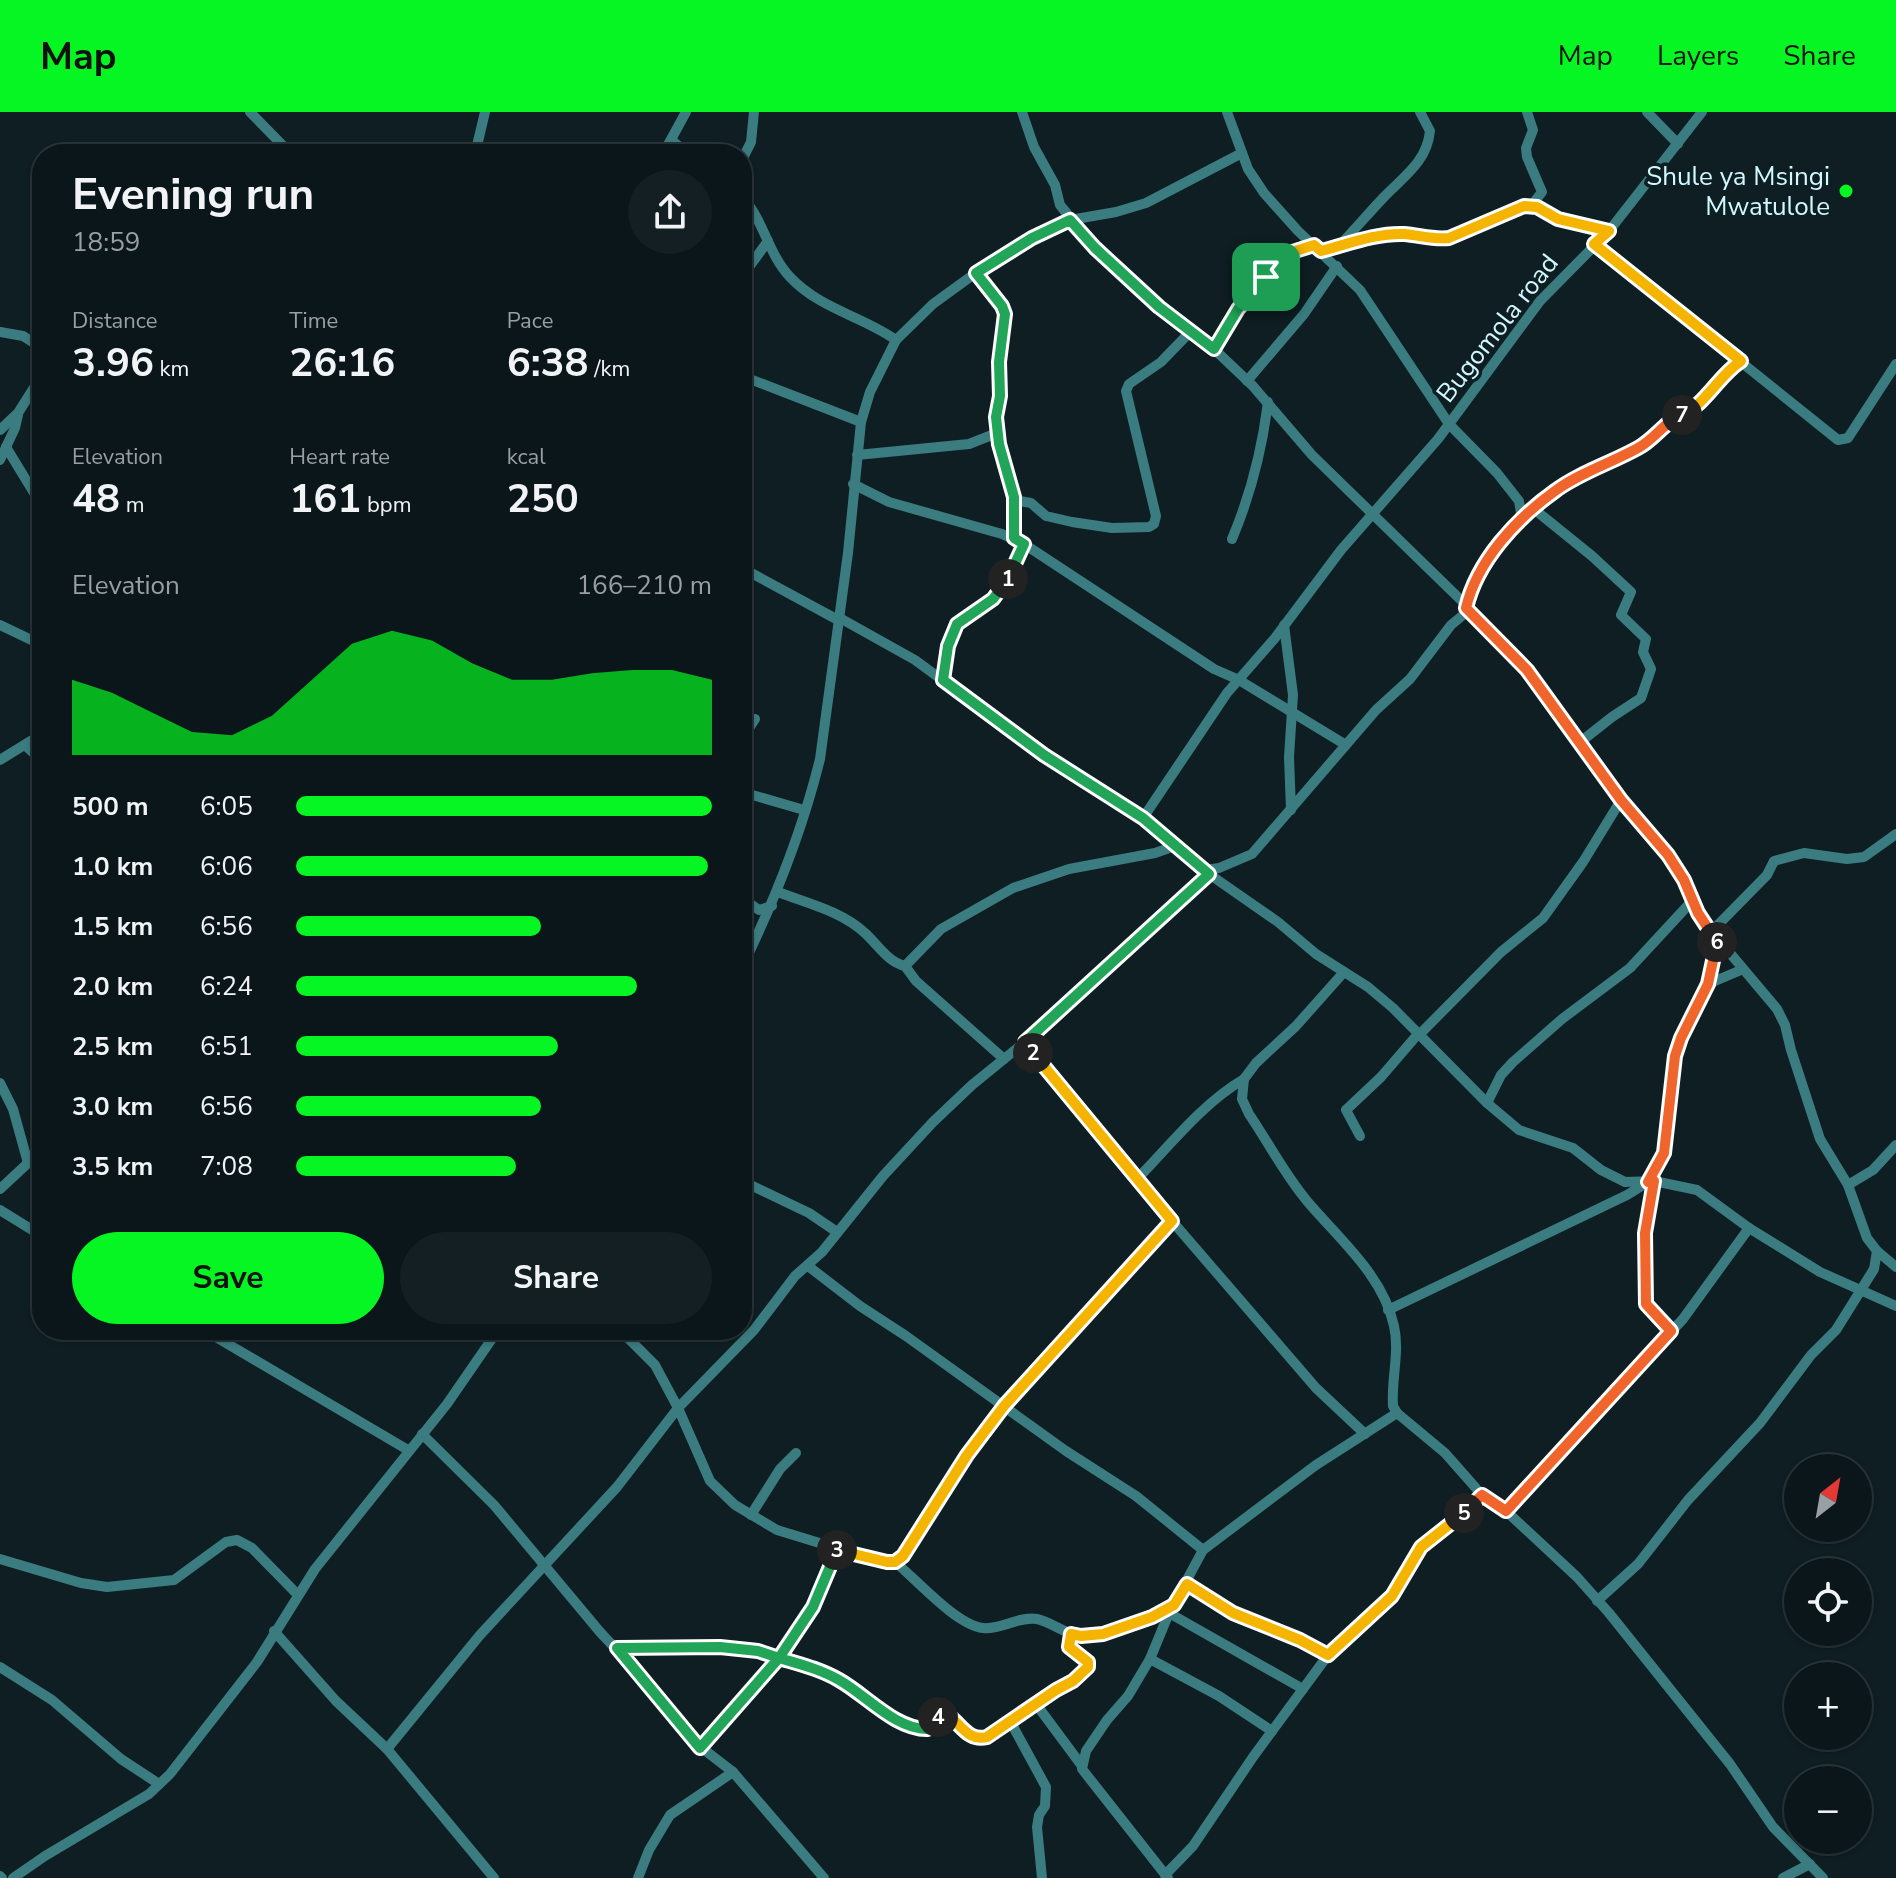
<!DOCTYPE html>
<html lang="en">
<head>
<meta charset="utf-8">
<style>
  :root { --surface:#0a161a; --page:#131f23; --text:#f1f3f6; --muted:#999fa2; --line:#2a3539; --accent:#05f622 }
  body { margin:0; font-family:"Nunito Sans",sans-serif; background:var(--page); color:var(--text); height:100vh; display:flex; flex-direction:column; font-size:30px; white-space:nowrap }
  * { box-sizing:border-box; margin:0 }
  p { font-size:26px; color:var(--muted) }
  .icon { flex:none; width:44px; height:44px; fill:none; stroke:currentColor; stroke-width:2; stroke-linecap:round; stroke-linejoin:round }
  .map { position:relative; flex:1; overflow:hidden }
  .drawer { position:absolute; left:32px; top:32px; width:720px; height:1196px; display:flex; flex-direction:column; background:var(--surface); border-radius:32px; box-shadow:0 2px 6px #0004,0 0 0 2px var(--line) }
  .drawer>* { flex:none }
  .needle { width:52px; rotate:31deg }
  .controls { position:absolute; left:1784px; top:1342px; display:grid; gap:16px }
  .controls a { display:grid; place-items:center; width:88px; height:88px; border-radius:50%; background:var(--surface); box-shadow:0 2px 6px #0004,0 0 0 2px var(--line); font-size:40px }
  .pin { position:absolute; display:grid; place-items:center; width:68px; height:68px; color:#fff; margin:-34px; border-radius:16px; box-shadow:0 4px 12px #0006 }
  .km { position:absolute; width:40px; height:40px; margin:-20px; border-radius:50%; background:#222; color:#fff; font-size:22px; line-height:40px; text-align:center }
  .round { display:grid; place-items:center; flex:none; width:84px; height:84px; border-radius:42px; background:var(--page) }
  .summary { display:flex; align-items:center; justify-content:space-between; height:136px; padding:0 40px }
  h1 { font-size:44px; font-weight:700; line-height:60px }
  .stats { display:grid; grid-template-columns:repeat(3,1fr); gap:12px; height:136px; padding:8px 40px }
  .stats div { display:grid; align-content:center }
  .stats b { font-size:40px; font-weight:700 }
  .stats small { font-size:22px; font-weight:400 }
  .stats p { font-size:22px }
  .chart { height:224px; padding:16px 40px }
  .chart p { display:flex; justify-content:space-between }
  .chart svg { width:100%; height:144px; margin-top:8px; fill:var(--accent); opacity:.7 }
  .primary-button { display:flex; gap:16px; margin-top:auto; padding:16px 40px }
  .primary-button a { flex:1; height:92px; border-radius:48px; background:var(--accent); color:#111; font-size:32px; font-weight:700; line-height:92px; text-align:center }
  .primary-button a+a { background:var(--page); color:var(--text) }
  ul { padding:0 40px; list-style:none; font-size:26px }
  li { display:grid; grid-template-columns:128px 96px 1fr; align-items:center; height:60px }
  li i { height:20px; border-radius:10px; background:var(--accent) }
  header { display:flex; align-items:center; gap:48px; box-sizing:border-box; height:112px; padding:0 40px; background:var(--accent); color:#111 }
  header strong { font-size:38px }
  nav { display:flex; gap:44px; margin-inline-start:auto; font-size:28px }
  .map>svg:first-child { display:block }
</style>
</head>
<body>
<header>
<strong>Map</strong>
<nav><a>Map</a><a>Layers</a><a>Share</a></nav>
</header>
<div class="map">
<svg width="1896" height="1766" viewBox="0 0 1896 1766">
  <rect width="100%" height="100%" fill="#0e1e22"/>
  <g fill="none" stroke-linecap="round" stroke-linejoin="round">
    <g stroke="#3a7c80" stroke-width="10">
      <path d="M250,0L291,42"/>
      <path d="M1022,0L1034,35L1055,73L1060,93L1095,136L1159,195L1212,235L1252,273L1312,343L1467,494"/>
      <path d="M1227,0L1248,57L1264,81L1298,119L1360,178L1449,312L1497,361L1519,389L1521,401L1517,411L1483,454L1468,490V499L1537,571L1621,688L1668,743L1708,815L1777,897L1785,913L1791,938L1820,1027L1848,1073L1867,1126L1877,1139L1896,1155"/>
      <path d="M1527,0L1533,18L1526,36L1527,45L1542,80L1531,94"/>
      <path d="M1647,0L1678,32"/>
      <path d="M671,28L689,42"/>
      <path d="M475,42L485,0"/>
      <path d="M663,42L686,0"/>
      <path d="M742,48L751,30L754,0"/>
      <path d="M742,85C764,108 768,142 790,165C820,197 862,204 896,228"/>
      <path d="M1594,132L1838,328L1848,326L1896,252"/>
      <path d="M1340,133C1354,118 1369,101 1383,86C1403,65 1427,50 1430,19L1420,0"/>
      <path d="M1321,139L1381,124L1405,122L1449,126L1524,94L1537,95L1558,107L1609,119"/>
      <path d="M976,161L1002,194L1005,202L999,250L1000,284L996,305L999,332L1014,385V426"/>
      <path d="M742,177L749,155L768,129"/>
      <path d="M0,220L23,224L42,236"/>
      <path d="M1214,237L1238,197L1289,141L1314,133"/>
      <path d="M742,264L861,310"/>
      <path d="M1247,269L1304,202L1337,154"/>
      <path d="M0,318L18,301L42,263"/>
      <path d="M6,335L42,394"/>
      <path d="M857,343L969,332L997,321"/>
      <path d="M0,348L15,316L18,303"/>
      <path d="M853,372L889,390L1002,422L1024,432L1214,557L1239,568L1346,633"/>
      <path d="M1014,388L1031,391L1046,404L1072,410L1112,416L1149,415L1154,412L1156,404L1126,279L1129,272L1161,250L1190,220"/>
      <path d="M1534,397L1592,444L1631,480L1621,503L1646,527L1643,540L1651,557L1641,586L1612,605L1579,631"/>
      <path d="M1531,399L1556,378L1649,329L1668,310L1689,300L1705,286L1726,259L1741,249"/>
      <path d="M1232,427C1251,382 1262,338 1268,290"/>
      <path d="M742,456L838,508"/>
      <path d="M838,505L915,548L1044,643L1143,706L1209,762L1278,810L1316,842L1368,875L1393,896L1487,991L1519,1018L1573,1036L1601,1058L1625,1070L1654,1069L1697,1078L1749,1116L1820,1160L1896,1194"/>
      <path d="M0,513L42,533"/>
      <path d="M1284,513L1293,583L1289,645L1291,698"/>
      <path d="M943,568C945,551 945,526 956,512C962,506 971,504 978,499C1002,483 1014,458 1024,432"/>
      <path d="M742,627L755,607"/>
      <path d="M25,633L42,649"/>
      <path d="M0,648L42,622"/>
      <path d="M742,680L804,698"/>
      <path d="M1143,706L1227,581L1275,526L1341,438L1438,327L1540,189L1609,119L1702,0"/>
      <path d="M1205,758L1219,756L1252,742L1376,598L1410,567L1451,513L1468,499"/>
      <path d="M778,780C809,792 841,799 865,821C878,833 888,850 905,854L941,817L1013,776L1069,757L1155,741L1175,734"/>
      <path d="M742,786L759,798L772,794"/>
      <path d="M1711,820L1767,763L1774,749L1804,741L1847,747L1864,745L1896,722"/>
      <path d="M905,854L916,869L1004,947"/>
      <path d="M742,855C775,788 802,720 820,647L848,441L861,310L870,280L896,228L933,192L988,152L1032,126L1070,108L1116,100L1146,91L1242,41"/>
      <path d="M1344,860L1296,914L1256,951L1244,967L1242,987L1249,1002C1268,1030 1285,1063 1307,1089C1339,1127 1383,1163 1394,1214C1400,1240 1391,1268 1393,1294L1397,1301L1445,1341L1482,1383L1506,1399L1577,1465L1609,1501L1730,1652L1773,1715L1823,1766"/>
      <path d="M1708,872L1741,858"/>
      <path d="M1419,923L1501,840L1543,806L1583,750L1621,688"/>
      <path d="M1025,930L1172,1109L1316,1276L1365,1322"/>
      <path d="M0,971L13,997L28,1051"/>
      <path d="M1487,991L1501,963L1513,950L1562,907L1630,856L1692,789"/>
      <path d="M1360,1024L1346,998L1381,965L1418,922"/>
      <path d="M1138,1066C1171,1032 1203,991 1244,967"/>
      <path d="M742,1069L809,1101L837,1120"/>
      <path d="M1654,1069L1645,1121V1185C1647,1200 1661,1209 1671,1219"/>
      <path d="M1848,1073L1873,1058L1896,1033"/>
      <path d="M0,1077L28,1051L42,1042"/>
      <path d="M0,1098L42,1124"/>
      <path d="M808,1154L860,1194L906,1224L1066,1339L1136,1384L1203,1438"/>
      <path d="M1388,1198L1627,1083L1648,1070L1660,1053L1664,1041L1673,962L1672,954L1681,926L1708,872L1718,828"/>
      <path d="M204,1218L408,1338"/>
      <path d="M620,1218L655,1253L678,1296L710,1369L735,1393L777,1418L862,1444L895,1450L912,1432L967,1343L1004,1294L1172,1109"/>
      <path d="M422,1322L494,1393L600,1520L658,1582L689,1626L733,1660L824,1766"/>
      <path d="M1506,1399L1683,1207L1749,1116"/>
      <path d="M751,1403L780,1357L796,1341"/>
      <path d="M0,1447L81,1471L107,1475L174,1468L226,1430L237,1428L252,1436L297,1482"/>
      <path d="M895,1450C917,1468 956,1513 983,1516C1001,1518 1019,1504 1037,1507C1051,1510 1062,1520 1076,1523C1103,1529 1149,1505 1174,1493"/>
      <path d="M1187,1472L1233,1501L1300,1528L1328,1543"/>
      <path d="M1597,1489L1638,1452L1688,1388L1760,1311L1811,1243L1836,1218L1874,1157L1877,1139"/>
      <path d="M1169,1501L1303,1577"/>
      <path d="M274,1519L336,1589L387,1637L494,1766"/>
      <path d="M617,1536L720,1535L758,1539L816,1557L839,1568L903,1610L928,1617L940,1603L947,1602C961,1612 968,1630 987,1625L1084,1560L1088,1550L1067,1532L1071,1522"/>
      <path d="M1150,1547L1219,1584L1272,1619"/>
      <path d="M0,1555L52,1588L121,1647L159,1672"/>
      <path d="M1036,1592L1082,1654"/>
      <path d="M1010,1609L1046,1675L1045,1694L1039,1703L1037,1715L1042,1766"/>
      <path d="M700,1636L779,1546L813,1495L837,1437"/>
      <path d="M387,1637L480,1523L617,1375L678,1296L754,1218L795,1164L822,1140L883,1064L933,1010L972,973L1025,930L1209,762"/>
      <path d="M1165,1763L1193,1734L1253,1645L1328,1543L1392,1484L1421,1435L1453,1411L1482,1383"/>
      <path d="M0,1764L2,1766"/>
      <path d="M13,1766L45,1744L149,1682L170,1662L257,1550L315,1457L447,1292L498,1218"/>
      <path d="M638,1766L649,1738L670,1703L733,1660"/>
      <path d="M1168,1766L1082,1657L1086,1639L1107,1608L1128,1584L1150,1547L1169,1501L1203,1438L1316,1353L1397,1301"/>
      <path d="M1783,1766L1810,1752"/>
    </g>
  </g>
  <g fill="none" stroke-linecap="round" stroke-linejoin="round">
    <defs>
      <path id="split-1" d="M1008,467L1024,432L1014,426V385L999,332L996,305L1000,284L999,250L1005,202L1002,194L976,161L1032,126L1070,108L1095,136L1159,195L1214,237L1238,197L1266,165"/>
      <path id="split-2" d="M1008,467L993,487L957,512L948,534L943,568L1044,643L1143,706L1209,762L1025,930L1033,941"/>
      <path id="split-3" d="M837,1438L887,1450H895L903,1444L967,1343L1004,1294L1172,1109L1033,941"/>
      <path id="split-4" d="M837,1438L813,1495L779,1546L758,1539L720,1535L617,1536L700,1636L779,1546C799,1552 820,1557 839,1568C866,1583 896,1618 928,1617L938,1605"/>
      <path id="split-5" d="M938,1605L943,1601L947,1602C961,1612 968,1630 987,1625L1056,1578L1073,1569L1088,1555V1550L1069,1535L1071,1522L1081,1524L1103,1522L1152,1505L1174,1493L1187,1472L1233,1501L1300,1528L1328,1543L1392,1484L1421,1435L1464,1401"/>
      <path id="split-6" d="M1464,1401L1482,1383L1506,1399L1671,1219L1646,1192L1645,1121L1654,1069L1648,1070L1664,1041L1675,944L1681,926L1708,872L1717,830"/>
      <path id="split-7" d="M1682,303C1664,310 1655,327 1638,336C1611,351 1579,361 1555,379C1516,407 1477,449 1466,496L1527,558L1621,688L1668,743L1684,768L1698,801L1717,830"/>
      <path id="split-8" d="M1266,165L1289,141L1314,133L1321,139C1348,132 1376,121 1404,122C1419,123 1433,128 1449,126L1524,94L1537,95L1558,107L1609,119L1594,132L1741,249C1718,264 1707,291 1682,303"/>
    </defs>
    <use href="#split-1" stroke="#fff" stroke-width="16"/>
    <use href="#split-2" stroke="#fff" stroke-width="16"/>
    <use href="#split-3" stroke="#fff" stroke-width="16"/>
    <use href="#split-4" stroke="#fff" stroke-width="16"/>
    <use href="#split-5" stroke="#fff" stroke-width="16"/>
    <use href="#split-6" stroke="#fff" stroke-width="16"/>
    <use href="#split-7" stroke="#fff" stroke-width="16"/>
    <use href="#split-8" stroke="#fff" stroke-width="16"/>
    <use href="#split-1" stroke="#22a559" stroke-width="10"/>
    <use href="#split-2" stroke="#22a559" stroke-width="10"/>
    <use href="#split-3" stroke="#f5b400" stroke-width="10"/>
    <use href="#split-4" stroke="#22a559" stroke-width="10"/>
    <use href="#split-5" stroke="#f5b400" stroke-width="10"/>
    <use href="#split-6" stroke="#f0652b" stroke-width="10"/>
    <use href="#split-7" stroke="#f0652b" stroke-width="10"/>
    <use href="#split-8" stroke="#f5b400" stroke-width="10"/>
  </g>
  <circle fill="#05f622" stroke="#0e1e22" stroke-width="3" cx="1846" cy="79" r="8"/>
  <g text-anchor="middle" stroke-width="7" stroke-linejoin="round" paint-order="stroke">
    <g font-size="26" fill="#d0f8fe" stroke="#0e1e22" text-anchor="end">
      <text x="1830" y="73">Shule ya Msingi<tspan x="1830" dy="30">Mwatulole</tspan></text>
    </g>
    <g font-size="26" fill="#d0f8fe" stroke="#0e1e22">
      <text transform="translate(1497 216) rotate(-52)" y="9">Bugomola road</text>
    </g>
  </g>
</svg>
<div class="controls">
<a><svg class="needle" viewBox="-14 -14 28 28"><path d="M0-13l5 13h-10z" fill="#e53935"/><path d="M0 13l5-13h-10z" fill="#999fa2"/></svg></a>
<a><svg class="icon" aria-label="locate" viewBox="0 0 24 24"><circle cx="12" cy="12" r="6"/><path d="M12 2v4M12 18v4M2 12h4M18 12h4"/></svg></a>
<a>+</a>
<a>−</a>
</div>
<div class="pin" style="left:1266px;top:165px;background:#1e9e55"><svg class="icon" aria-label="arrive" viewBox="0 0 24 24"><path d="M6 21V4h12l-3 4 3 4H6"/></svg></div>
<b class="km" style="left:1008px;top:467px">1</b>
<b class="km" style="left:1033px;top:941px">2</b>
<b class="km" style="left:837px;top:1438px">3</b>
<b class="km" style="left:938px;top:1605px">4</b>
<b class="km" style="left:1464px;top:1401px">5</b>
<b class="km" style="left:1717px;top:830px">6</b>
<b class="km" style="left:1682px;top:303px">7</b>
<section class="drawer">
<div class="summary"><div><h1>Evening run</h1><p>18:59</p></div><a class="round"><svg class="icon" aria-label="share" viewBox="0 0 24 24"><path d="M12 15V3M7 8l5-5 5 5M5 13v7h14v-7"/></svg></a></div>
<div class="stats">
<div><p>Distance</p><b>3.96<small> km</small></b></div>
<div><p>Time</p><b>26:16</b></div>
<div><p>Pace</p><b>6:38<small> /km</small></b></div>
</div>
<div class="stats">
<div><p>Elevation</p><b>48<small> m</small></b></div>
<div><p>Heart rate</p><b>161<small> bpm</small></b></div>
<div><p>kcal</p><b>250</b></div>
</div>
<div class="chart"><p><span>Elevation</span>166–210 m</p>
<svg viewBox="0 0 160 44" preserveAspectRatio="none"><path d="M0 44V21L10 25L20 31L30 37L40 38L50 32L60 21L70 10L80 6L90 9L100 16L110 21L120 21L130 19L140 18L150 18L160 21V44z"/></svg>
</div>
<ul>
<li><b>500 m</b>6:05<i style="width:100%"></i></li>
<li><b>1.0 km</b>6:06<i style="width:99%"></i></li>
<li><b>1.5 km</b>6:56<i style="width:59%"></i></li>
<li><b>2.0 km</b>6:24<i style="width:82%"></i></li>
<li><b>2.5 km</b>6:51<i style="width:63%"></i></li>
<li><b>3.0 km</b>6:56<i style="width:59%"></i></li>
<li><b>3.5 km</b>7:08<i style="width:53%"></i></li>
</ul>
<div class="primary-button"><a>Save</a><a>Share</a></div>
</section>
</div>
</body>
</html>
